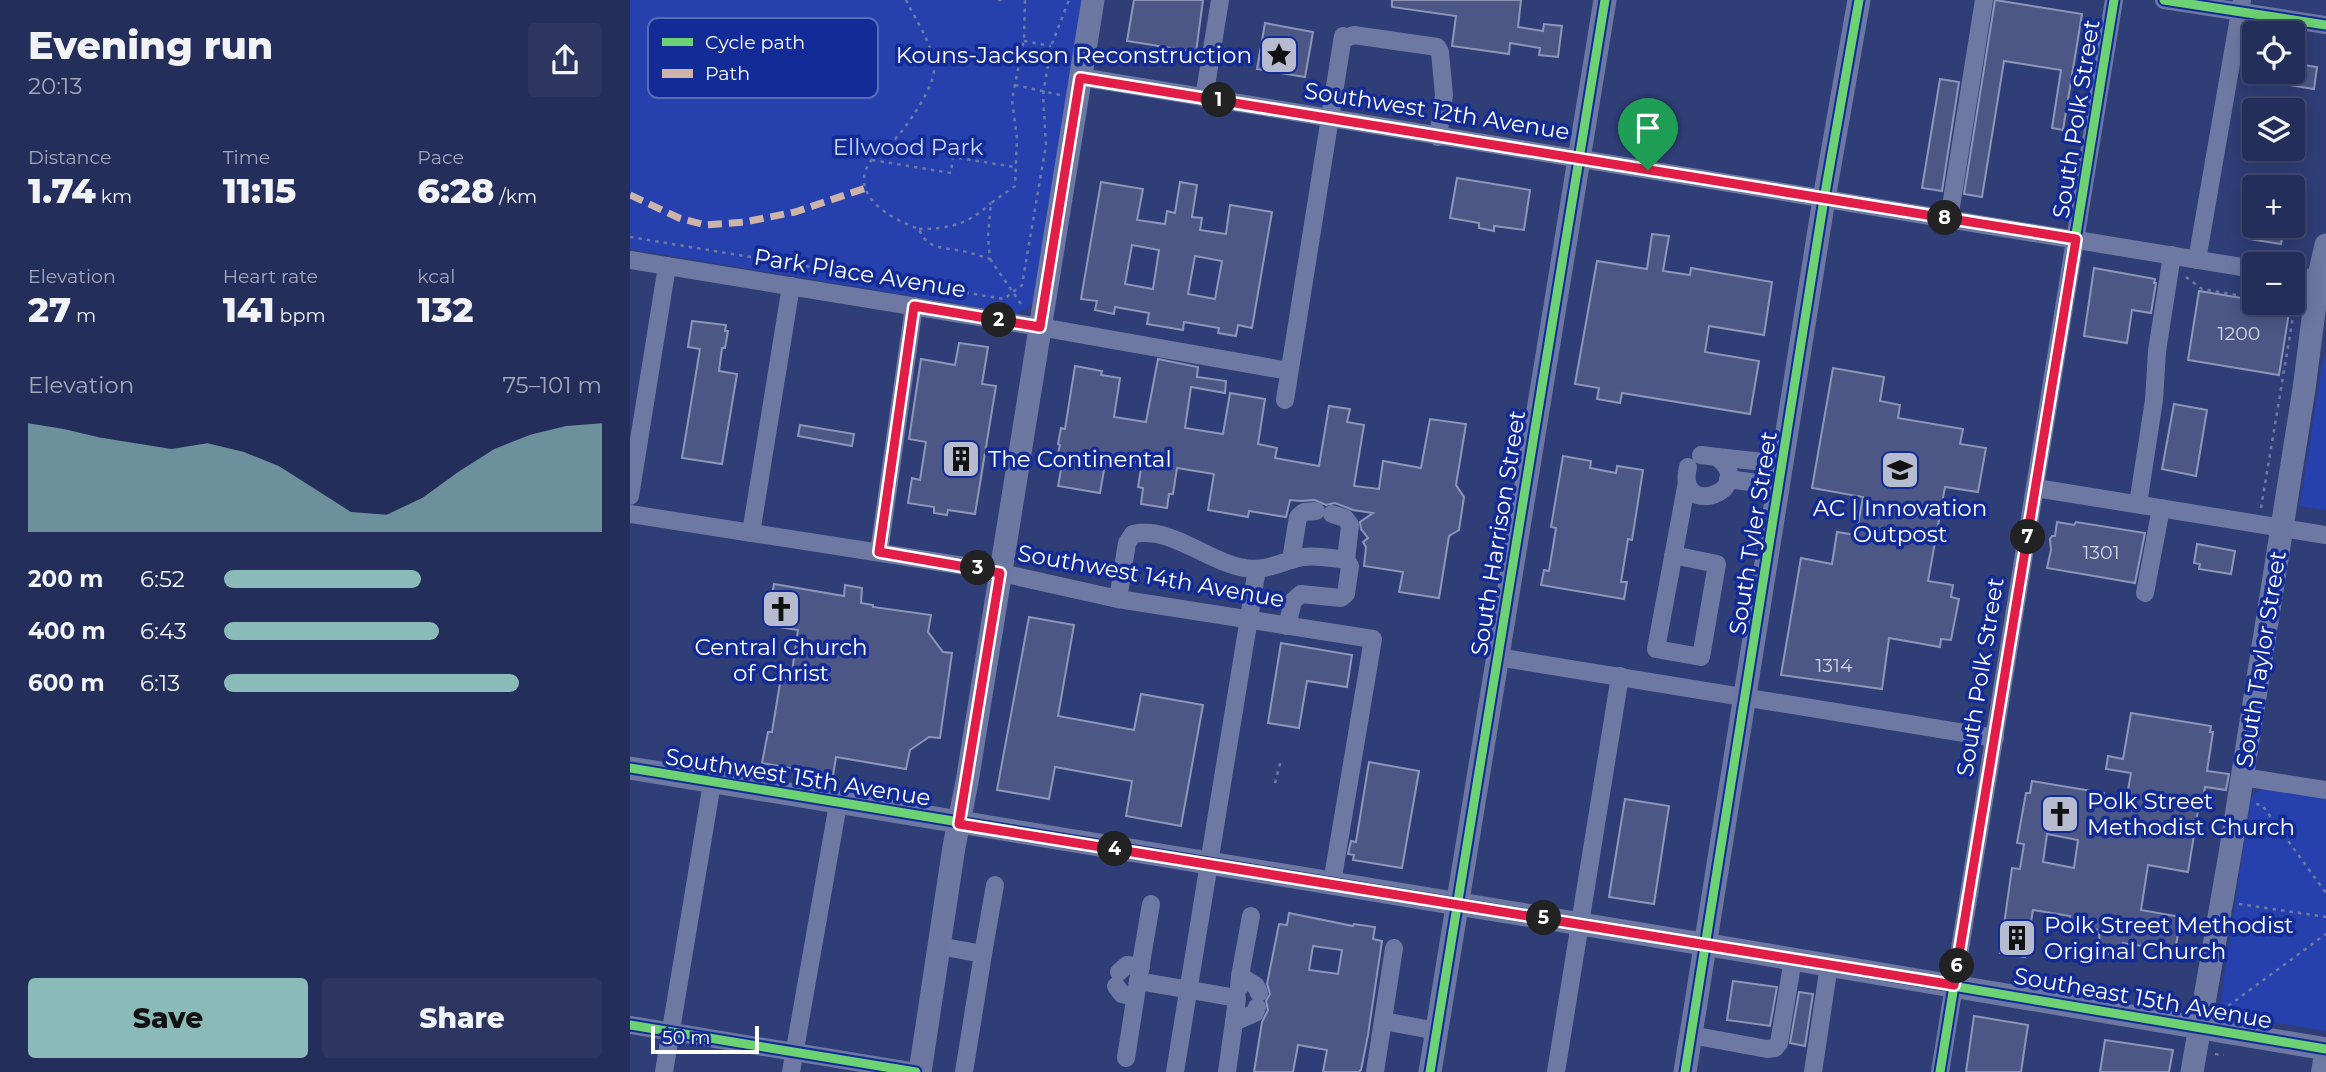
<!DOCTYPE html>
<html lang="en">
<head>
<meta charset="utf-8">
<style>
  :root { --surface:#242e5a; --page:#2c3660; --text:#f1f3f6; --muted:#a3a8bb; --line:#414a70; --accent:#8bbbb9 }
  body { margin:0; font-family:Montserrat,sans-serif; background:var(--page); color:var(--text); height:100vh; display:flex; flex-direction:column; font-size:26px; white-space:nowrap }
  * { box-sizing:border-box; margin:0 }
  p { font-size:23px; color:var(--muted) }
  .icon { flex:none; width:38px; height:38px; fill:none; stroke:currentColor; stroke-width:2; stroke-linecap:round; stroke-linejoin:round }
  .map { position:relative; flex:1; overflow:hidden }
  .panel { display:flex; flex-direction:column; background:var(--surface); width:630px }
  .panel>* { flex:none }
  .fabs { position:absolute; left:1612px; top:21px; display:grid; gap:14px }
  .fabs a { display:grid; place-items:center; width:63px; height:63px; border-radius:7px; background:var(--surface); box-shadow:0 4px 18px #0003,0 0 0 2px var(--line); font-size:35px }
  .scale { position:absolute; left:21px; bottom:18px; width:108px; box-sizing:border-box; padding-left:7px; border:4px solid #fff; border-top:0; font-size:19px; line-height:24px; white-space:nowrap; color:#fff; -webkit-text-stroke:5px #122b96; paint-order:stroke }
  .pin { position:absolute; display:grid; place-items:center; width:60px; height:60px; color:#fff; margin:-72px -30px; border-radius:50% 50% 50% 0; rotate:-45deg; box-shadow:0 0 7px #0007 }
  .pin .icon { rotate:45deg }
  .km { position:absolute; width:35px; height:35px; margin:-18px; border-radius:50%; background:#222; color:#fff; font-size:19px; line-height:35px; text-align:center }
  .round { display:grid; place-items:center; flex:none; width:74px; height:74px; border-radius:7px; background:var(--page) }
  .head { display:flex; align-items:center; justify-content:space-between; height:119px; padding:0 28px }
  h1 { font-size:38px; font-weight:800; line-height:52px }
  .figures { display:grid; grid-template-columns:repeat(3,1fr); gap:10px; height:119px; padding:7px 28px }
  .figures div { display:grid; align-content:center }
  .figures b { font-size:35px; font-weight:800 }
  .figures small { font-size:19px; font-weight:400 }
  .figures p { font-size:19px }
  .chart { height:196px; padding:14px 28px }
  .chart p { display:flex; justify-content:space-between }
  .chart svg { width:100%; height:126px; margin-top:7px; fill:var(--accent); opacity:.7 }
  .cta { display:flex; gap:14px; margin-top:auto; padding:14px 28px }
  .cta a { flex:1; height:80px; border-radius:7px; background:var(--accent); color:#111; font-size:28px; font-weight:800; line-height:80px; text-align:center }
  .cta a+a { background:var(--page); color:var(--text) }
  ul { padding:0 28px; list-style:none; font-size:23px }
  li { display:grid; grid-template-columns:112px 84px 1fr; align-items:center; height:52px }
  li i { height:18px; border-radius:9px; background:var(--accent) }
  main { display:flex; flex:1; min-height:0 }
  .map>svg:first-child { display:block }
</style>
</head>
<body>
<main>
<section class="panel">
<div class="head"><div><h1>Evening run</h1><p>20:13</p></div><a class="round"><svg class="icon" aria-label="share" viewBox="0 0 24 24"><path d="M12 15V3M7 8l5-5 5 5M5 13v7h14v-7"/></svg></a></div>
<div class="figures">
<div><p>Distance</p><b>1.74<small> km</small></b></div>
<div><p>Time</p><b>11:15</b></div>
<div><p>Pace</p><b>6:28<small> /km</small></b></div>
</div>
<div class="figures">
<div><p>Elevation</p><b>27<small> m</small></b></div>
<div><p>Heart rate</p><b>141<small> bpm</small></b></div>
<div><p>kcal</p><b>132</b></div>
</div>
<div class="chart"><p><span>Elevation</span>75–101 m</p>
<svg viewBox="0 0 160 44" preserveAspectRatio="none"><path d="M0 44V6L10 8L20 11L30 13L40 15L50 13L60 16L70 21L80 29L90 37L100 38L110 32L120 23L130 15L140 10L150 7L160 6V44z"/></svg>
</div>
<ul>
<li><b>200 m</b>6:52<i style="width:52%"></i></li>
<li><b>400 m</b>6:43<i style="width:57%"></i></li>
<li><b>600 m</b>6:13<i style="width:78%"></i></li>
</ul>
<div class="cta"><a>Save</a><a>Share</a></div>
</section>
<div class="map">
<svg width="1696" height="1072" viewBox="0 0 1696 1072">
  <rect width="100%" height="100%" fill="#303e78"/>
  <g fill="#2641ae">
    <path d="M0,0H452L403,301C399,309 394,312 385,313L0,249Z"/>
    <path d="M1694,354L1696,361V510L1670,506Z"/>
    <path d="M1635,788L1696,798V1031L1603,1016L1596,1014L1590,1005L1621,798L1625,793Z"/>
  </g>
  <g fill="#4c5786" stroke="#8e96b8" stroke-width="2" fill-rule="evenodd">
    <path d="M504,0H573L566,52L497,41Z"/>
    <path d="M762,0H891L888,27L913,31L914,24L932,26L928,57L909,55L910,48L880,43L879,54L822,46L826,16L762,7Z"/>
    <path d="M1365,0L1452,14L1433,130L1422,128L1431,70L1374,61L1352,197L1334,194Z"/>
    <path d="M635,23L683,32L675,77L627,69Z"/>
    <path d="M1662,63L1687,67L1684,89L1615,78L1616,72H1662Z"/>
    <path d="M1310,79L1329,82L1312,191L1292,188Z"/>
    <path d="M827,178L900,190L894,230L864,226V231L849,228V223L820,218Z"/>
    <path d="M471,182L513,189L507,220L535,224L537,211L545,213L550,182L567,185L562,217L572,218L570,230L596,234L600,205L642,212L622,328L608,325L606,336L588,333L589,328L554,322L553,330L517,324L519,313L485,307L484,314L465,310L467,301L451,299ZM502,245L529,250L523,289L495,284ZM565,256L592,261L585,299L558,294Z"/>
    <path d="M1621,226H1654L1651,244L1619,239Z"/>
    <path d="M1022,234L1039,236L1033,271L1060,275L1061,268L1142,282L1134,335L1079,326L1075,352L1129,361L1120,414L992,393L990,403L967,399L969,388L945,384L967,261L1017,269Z"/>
    <path d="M1464,268L1525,279L1524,283H1526L1521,313L1502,310L1497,343L1454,336Z"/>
    <path d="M1569,291L1624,300V303L1660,306L1649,375L1558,360Z"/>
    <path d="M62,321L96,325L95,331H98L95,348H92L89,371L107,374L92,464L52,458L70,349L58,347Z"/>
    <path d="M329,343L358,347L352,384L366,386L345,514L318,510L317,515L304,513V507L278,503L282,478L290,480L296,442L279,439L291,359L325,365Z"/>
    <path d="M528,359L568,367L567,377L596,381L595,393L561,387L555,428L593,434L600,393L635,399L628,444L647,448L645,458L689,466L699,406L720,409L717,422L734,425L724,486L749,489L753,461L791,468L800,419L836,424L826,485L834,497L829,530L819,536L809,598L769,592L773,572L734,566L736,547L733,542L738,538L731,529L730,522L743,513L723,510L705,503L696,505L685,500L671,501L660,500L656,517L619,511L618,517L578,510L584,474L547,468L543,494H539L537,508L511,504L513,488L508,487L512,463L476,458L470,493L428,486L434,454L428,453L430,445L428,444L431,428L435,429L445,366L472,371L471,375L490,378L484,417L516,422Z"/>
    <path d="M1203,368L1254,377L1250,401L1270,405L1268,418L1333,429L1330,444L1356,448L1348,492L1315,487L1298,581L1323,585L1321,597L1329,599L1321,640L1311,639L1310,647L1259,638L1252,689L1151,675L1171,558L1202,564L1207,532L1226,535L1233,497L1182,488Z"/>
    <path d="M1544,404L1577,410L1566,476L1532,469Z"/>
    <path d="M170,425L224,434L222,446L168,436Z"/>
    <path d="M933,456L961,461L960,468L986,473L987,466L1013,470L1002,540L998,539L991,582H997L994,599L911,585L914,570L919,571L926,528L921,527Z"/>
    <path d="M1427,522L1444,525L1446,522L1515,533L1505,583L1417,568L1421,550L1420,539L1422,536H1425Z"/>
    <path d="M1567,544L1605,551L1601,574L1569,569L1570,564L1564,563Z"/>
    <path d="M144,584L214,596L215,585L232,588L231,603L243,605V607L301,615L298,632L313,652L322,653L310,738L299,737L280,750L276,769L206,757L203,776L132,763L138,732H142L151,677L161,679L168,630L136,625Z"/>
    <path d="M399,617L444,625L428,716L504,730L511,694L573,705L551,826L496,816L502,781L425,767L419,799L367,790Z"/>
    <path d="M651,643L722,655L717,687L677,681L669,728L638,723Z"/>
    <path d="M1501,713L1581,726L1580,732H1583L1577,771L1599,774L1596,790L1575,787L1571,811L1568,810L1558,872L1518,865L1511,910L1551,917L1545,951L1493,943L1489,956L1470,953L1469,930L1438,925L1440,916L1403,910L1395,957L1370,953L1382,868L1390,869L1394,844L1387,843L1396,793H1400L1402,781L1474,793L1472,803L1495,807L1501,773L1476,769L1478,756L1493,759ZM1417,834L1448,840L1444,868L1413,862Z"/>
    <path d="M739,762L789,771L772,868L723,860L724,855L718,854L721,841L726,842Z"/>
    <path d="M995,799L1039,806L1024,904L979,897Z"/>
    <path d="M659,913L723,926L724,924L745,927L743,939L752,941L738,1035L731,1070L729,1072H693L697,1050L668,1045L663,1072H624L632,1022L638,1010L636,1001L640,994L637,984L649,924L657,925ZM683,946L712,950L708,974L679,970Z"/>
    <path d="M1103,981L1147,987L1140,1026L1097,1020Z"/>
    <path d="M1169,992L1183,994L1175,1046L1160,1043Z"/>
    <path d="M1344,1016L1398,1025L1391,1072H1336Z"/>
    <path d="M1475,1040L1543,1050L1539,1072H1470Z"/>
  </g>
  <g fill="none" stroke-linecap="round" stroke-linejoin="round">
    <g stroke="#6e79a3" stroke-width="2.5" stroke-dasharray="3.5 5" stroke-linecap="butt">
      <path d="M276,0C286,21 304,45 304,70C304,86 282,118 272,131C264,142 252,148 244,157C213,193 261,219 289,229C297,250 314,247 332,251C342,253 351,256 360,259L358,236L361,203L385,186L387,138L382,100L394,39L395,0"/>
      <path d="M368,0H374"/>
      <path d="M394,41L421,46"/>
      <path d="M385,85L430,95"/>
      <path d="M242,160L321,173L323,157L384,167"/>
      <path d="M289,229C319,229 339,224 361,203"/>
      <path d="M0,237L374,299L392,285L416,145L413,95L421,46L439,0"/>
      <path d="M360,259L391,304"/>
      <path d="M1556,277L1572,289L1624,298"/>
      <path d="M1648,303L1665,306"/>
      <path d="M1631,508L1664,311"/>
      <path d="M645,783L651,760"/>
      <path d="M1626,804L1632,805L1696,893"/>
      <path d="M1609,904L1696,917"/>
      <path d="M1597,1014L1598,1006L1696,934"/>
      <path d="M1585,1054L1594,1055"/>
    </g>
    <g stroke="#6e79a3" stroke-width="18">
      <path d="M1534,0L1696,25"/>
      <path d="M713,39L724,35L807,47L810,52L814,95L808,137"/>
      <path d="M450,77L1624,269"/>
      <path d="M574,98L590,0"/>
      <path d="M1319,219L1354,0"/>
      <path d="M0,260L410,327L659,371"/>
      <path d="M1567,260L1612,0"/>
      <path d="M1662,275L1696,281"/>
      <path d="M655,400L713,36"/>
      <path d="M1087,457L1153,464"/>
      <path d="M1058,467C1045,520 1130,491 1087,457L1071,455"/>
      <path d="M1098,479L1150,486"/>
      <path d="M1406,488L1696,535"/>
      <path d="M0,496L37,266"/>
      <path d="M1508,504L1524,400L1527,351L1542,255"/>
      <path d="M0,514L354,569L488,599L743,639L702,883"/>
      <path d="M702,514L715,518L720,525L716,560"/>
      <path d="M121,533L161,286"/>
      <path d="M249,552L284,306"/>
      <path d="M1043,555L1087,564L1071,657L1026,649L1057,482"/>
      <path d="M661,560L668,517L674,512L686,511"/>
      <path d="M1515,593L1531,508"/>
      <path d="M488,599L497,543L503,534C542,526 577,562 615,568C636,572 652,561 673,557C686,555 702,558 716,560L720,566L716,594L711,598L671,594L663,601L657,626"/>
      <path d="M867,657L1365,738"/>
      <path d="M1613,777L1696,790"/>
      <path d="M309,946L353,954L365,885"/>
      <path d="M489,972L497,965L511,967"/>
      <path d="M610,976L621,916"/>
      <path d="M508,981L521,904"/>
      <path d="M486,986L492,994L505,997"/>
      <path d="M609,988L610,976L626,986L629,993"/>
      <path d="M753,1021L807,1031"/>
      <path d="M0,1025L286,1072"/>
      <path d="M1061,1035L1137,1049L1145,1048L1149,1043L1163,959"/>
      <path d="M496,1058L508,981L607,998L604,1022L625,1013L627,1007"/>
      <path d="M34,1072L82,783"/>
      <path d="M161,1072L208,804"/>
      <path d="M334,1072L353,954"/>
      <path d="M545,1072L627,569"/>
      <path d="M597,1072L604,1022"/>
      <path d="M745,1072L764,948"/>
      <path d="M926,1072L990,676"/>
      <path d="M1183,1072L1199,965"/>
      <path d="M1310,1072L1484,0"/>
      <path d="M1690,1072L1694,1049"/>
    </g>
    <g stroke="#6c78a2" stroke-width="23">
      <path d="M0,768L1097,948L1696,1049"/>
      <path d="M290,1072L324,847L337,782L463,0"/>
      <path d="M800,1072L975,0"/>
      <path d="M1055,1072L1194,199L1229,0"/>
      <path d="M1562,1072L1600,854L1674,389L1688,280L1696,245"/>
    </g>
    <path stroke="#ceb3a9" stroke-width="7" stroke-dasharray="14 7" stroke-linecap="butt" d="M0,195L49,218L75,225L115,222L165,212L236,188"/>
    <defs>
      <g id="cycleway">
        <path d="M1534,0L1696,25"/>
        <path d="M0,768L1097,948L1696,1049"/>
        <path d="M0,1025L286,1072"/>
        <path d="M800,1072L975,0"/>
        <path d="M1055,1072L1194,199L1229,0"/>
        <path d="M1310,1072L1484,0"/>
      </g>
    </defs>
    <use href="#cycleway" stroke="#122b96" stroke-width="13"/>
    <use href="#cycleway" stroke="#6cd273" stroke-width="9"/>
  </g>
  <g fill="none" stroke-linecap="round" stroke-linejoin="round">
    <defs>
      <path id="route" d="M450,78L1446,239L1324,985L329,824L370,573L249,552L284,306L410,327Z"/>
    </defs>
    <use href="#route" stroke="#fff" stroke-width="14"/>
    <use href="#route" stroke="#e11d48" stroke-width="9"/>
  </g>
  <defs>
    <symbol id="sight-square" viewBox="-11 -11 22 22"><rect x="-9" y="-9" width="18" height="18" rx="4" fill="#b7bbd0" stroke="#122b96"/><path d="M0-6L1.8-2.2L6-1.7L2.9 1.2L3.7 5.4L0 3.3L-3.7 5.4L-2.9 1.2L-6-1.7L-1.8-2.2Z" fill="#111"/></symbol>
    <symbol id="building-square" viewBox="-11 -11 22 22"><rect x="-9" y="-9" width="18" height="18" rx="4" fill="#b7bbd0" stroke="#122b96"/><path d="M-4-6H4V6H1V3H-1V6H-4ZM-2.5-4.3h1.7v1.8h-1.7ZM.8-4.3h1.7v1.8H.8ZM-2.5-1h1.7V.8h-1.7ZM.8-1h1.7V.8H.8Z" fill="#111"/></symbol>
    <symbol id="university-square" viewBox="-11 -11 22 22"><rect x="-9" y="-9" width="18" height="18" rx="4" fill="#b7bbd0" stroke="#122b96"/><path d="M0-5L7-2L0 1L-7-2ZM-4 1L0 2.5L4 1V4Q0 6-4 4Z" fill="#111"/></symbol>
    <symbol id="church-square" viewBox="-11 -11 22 22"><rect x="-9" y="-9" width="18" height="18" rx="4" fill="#b7bbd0" stroke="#122b96"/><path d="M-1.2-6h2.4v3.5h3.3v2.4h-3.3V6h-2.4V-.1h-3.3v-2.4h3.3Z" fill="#111"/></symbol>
  </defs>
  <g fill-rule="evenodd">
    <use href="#sight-square" x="627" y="33" width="44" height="44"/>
    <use href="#building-square" x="309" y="437" width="44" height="44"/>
    <use href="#university-square" x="1248" y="448" width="44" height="44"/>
    <use href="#church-square" x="129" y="587" width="44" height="44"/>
    <use href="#church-square" x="1408" y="792" width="44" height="44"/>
    <use href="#building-square" x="1365" y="916" width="44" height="44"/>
  </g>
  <g text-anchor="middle" stroke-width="7" stroke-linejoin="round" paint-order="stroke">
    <g font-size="19" fill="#d2d5e1">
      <text x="1609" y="340">1200</text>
      <text x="1471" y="559">1301</text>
      <text x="1204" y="672">1314</text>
    </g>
    <g font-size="23" fill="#fff" stroke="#122b96" text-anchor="start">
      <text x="622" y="63" text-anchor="end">Kouns-Jackson Reconstruction</text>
      <text x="358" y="467">The Continental</text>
      <text x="1270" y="516" text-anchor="middle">AC | Innovation<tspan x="1270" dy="26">Outpost</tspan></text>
      <text x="151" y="655" text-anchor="middle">Central Church<tspan x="151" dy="26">of Christ</tspan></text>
      <text x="1457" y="809">Polk Street<tspan x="1457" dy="26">Methodist Church</tspan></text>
      <text x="1414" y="933">Polk Street Methodist<tspan x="1414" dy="26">Original Church</tspan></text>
    </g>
    <g font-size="23" fill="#fff" stroke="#122b96">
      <text transform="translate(807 111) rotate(9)" y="8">Southwest 12th Avenue</text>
      <text transform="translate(1446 119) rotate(-81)" y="8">South Polk Street</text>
      <text transform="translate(230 273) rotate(9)" y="8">Park Place Avenue</text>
      <text transform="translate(868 533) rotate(-81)" y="8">South Harrison Street</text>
      <text transform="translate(1123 533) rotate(-81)" y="8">South Tyler Street</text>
      <text transform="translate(521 576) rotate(10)" y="8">Southwest 14th Avenue</text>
      <text transform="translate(1631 659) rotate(-81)" y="8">South Taylor Street</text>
      <text transform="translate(1350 677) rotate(-81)" y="8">South Polk Street</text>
      <text transform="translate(168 777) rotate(9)" y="8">Southwest 15th Avenue</text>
      <text transform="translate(1513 998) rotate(10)" y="8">Southeast 15th Avenue</text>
    </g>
    <g font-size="23" fill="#cad4fd" stroke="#122b96">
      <text x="278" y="155">Ellwood Park</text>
    </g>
  </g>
  <rect x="18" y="18" width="230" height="80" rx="10" fill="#122b96" stroke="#596bb6" stroke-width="2"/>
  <rect x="32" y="38" width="31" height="8" fill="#6cd273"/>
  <rect x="32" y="69" width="31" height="9" fill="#ceb3a9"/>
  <g font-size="19" fill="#fff">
    <text x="75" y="49">Cycle path</text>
    <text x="75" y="80">Path</text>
  </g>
</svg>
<div class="fabs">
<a><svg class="icon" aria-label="locate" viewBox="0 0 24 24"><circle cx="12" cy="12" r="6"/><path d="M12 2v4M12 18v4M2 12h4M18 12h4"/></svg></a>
<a><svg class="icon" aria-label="layers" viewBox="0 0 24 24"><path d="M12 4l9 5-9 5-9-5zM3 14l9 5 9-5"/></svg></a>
<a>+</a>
<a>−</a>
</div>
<div class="scale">50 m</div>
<div class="pin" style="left:1018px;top:170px;background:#1e9e55"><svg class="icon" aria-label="arrive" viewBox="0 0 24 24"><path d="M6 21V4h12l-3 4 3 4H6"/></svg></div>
<b class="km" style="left:589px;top:100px">1</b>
<b class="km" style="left:369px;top:320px">2</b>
<b class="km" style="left:348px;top:568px">3</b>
<b class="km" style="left:485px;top:849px">4</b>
<b class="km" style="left:914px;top:918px">5</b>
<b class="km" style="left:1327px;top:966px">6</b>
<b class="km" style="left:1398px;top:537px">7</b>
<b class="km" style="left:1315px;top:218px">8</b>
</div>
</main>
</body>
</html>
